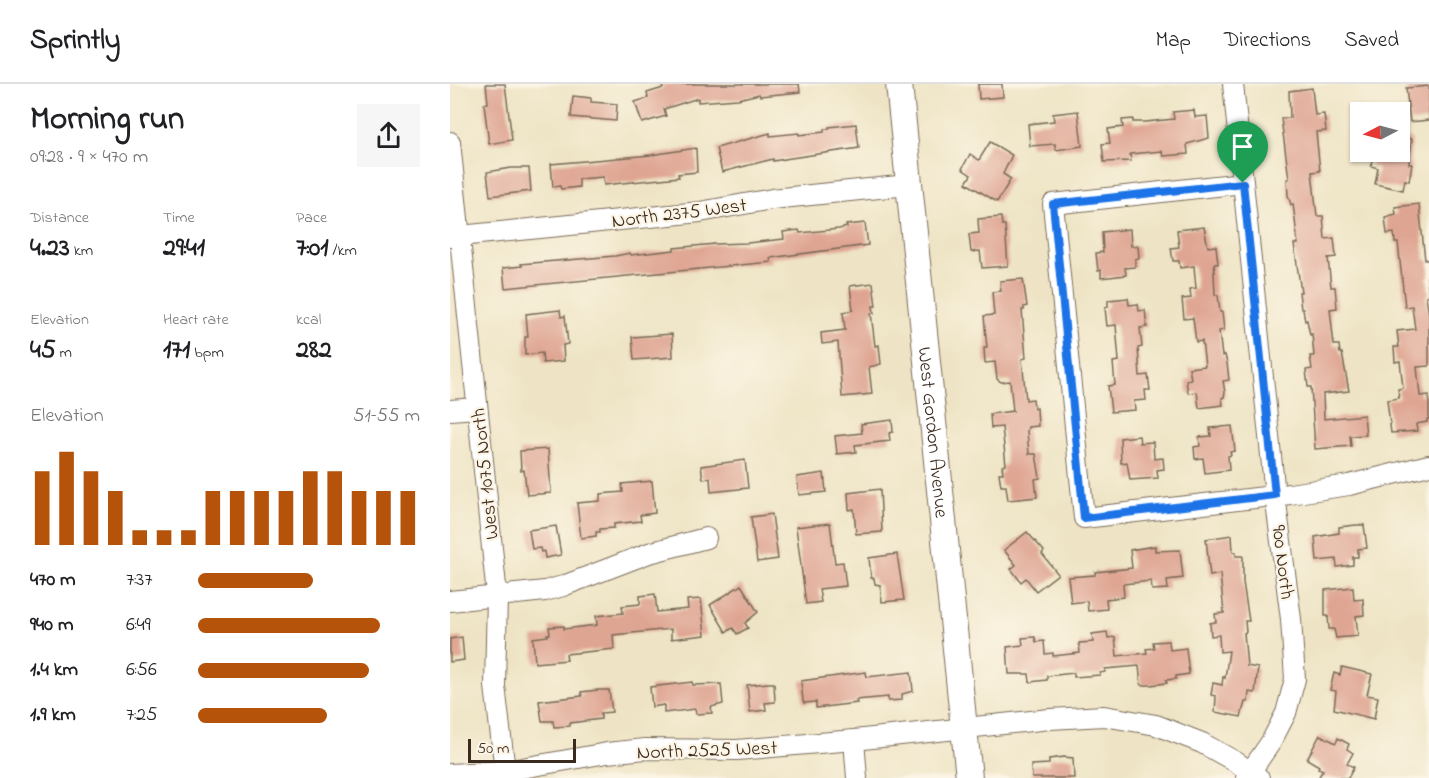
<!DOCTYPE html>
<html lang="en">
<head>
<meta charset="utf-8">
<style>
  :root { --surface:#fff; --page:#f6f6f6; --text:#202124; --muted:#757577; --line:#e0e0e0; --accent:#b45309 }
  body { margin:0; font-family:"Indie Flower",sans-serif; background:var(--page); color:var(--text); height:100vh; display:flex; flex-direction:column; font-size:22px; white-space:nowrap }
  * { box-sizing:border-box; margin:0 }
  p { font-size:20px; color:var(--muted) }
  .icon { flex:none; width:33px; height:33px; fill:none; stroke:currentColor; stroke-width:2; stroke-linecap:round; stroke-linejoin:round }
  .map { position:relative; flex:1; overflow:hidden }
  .panel { display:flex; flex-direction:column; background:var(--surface); width:450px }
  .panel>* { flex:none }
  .needle { width:39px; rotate:264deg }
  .buttons { position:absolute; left:900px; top:18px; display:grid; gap:12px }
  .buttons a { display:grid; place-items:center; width:60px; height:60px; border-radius:0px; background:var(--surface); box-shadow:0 2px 4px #0004; font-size:30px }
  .scale { position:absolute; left:18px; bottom:15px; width:108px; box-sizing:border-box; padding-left:6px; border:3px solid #3b2a1e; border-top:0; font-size:16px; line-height:21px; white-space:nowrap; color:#3b2a1e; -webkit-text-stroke:4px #fcf5e5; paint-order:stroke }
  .pin { position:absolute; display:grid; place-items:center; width:51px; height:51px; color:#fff; margin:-62px -26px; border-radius:50% 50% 50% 0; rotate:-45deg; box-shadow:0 0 6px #0007 }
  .pin .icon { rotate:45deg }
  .round { display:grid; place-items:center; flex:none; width:63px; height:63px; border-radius:0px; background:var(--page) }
  .summary { display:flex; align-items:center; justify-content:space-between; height:102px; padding:0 30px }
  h1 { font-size:33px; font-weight:700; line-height:45px }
  .metrics { display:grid; grid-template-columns:repeat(3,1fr); gap:9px; height:102px; padding:6px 30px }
  .metrics div { display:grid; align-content:center }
  .metrics b { font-size:26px; font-weight:700 }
  .metrics small { font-size:16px; font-weight:400 }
  .metrics p { font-size:16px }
  .chart { height:168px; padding:12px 30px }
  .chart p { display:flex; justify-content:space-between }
  .chart svg { width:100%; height:108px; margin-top:6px; stroke:var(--accent); stroke-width:6 }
  ul { padding:0 30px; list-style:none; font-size:20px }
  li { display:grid; grid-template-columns:96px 72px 1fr; align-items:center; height:45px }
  li i { height:15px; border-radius:8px; background:var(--accent) }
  header { display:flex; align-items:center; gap:36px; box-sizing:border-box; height:84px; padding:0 30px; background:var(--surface); border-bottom:2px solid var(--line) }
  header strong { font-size:28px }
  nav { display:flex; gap:33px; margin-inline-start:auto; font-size:21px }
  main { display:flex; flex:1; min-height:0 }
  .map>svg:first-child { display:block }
</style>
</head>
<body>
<header>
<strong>Sprintly</strong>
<nav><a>Map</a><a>Directions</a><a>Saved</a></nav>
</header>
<main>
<section class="panel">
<div class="summary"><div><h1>Morning run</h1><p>09:28 · 9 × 470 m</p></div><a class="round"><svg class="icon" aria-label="share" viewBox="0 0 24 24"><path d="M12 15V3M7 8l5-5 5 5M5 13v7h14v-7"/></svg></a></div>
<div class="metrics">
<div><p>Distance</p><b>4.23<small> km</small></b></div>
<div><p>Time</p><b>29:41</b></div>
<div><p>Pace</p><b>7:01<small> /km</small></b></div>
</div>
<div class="metrics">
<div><p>Elevation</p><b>45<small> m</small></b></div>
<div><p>Heart rate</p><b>171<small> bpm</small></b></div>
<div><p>kcal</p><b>282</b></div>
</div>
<div class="chart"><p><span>Elevation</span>51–55 m</p>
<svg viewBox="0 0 160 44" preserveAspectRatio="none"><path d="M5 44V14M15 44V6M25 44V14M35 44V22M45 44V38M55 44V38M65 44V38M75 44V22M85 44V22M95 44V22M105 44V22M115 44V14M125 44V14M135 44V22M145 44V22M155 44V22"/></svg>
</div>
<ul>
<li><b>470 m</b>7:37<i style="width:52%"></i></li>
<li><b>940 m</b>6:49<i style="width:82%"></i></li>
<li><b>1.4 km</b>6:56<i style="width:77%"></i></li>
<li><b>1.9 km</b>7:25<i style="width:58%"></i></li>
</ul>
</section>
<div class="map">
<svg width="979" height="694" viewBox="0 0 979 694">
  <rect width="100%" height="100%" fill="#fcf5e5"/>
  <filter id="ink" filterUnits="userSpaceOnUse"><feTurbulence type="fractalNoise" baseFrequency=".0167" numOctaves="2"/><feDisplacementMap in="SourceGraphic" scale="12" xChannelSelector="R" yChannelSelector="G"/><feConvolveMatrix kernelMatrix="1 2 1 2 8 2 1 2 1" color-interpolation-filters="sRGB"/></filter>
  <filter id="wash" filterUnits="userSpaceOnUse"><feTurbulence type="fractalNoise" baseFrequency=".008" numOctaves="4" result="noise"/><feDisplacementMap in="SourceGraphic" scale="24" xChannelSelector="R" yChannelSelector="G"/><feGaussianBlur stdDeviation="1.35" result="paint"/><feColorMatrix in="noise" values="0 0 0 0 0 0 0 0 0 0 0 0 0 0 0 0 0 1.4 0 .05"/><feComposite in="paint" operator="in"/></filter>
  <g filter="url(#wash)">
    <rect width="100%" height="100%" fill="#eee4c5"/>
    <g id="blocks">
      <g fill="#dfa593">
        <path d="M36,0H55L62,56L39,60L34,20L38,19Z"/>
        <path d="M212,0H349L350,8L310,12L309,10L288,15L248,18V14L214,25L216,32L192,39L185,18L198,14L197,9L213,4Z"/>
        <path d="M528,0H552L553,13L529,15Z"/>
        <path d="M979,2V36L960,38L956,4Z"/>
        <path d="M862,4L865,31L874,30L876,47L866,48L870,87L862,88L867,132H873L875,155L884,154L886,173L878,174L881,203H885L887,224L880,225L884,261H889L890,269H892L899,307L873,310L874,335L914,331L916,351L900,352L901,362L865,365L861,303H858L856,286L862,285L860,272H864L862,250L860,251L857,236L855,237L853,225H851L849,208H851L844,160H848L843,120L841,121L838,111L837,95H839L831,34H840L839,7Z"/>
        <path d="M123,12L141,14V18L167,20L166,37L121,33Z"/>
        <path d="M744,26L745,33L757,32L759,54L737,60L738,70L713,72L712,67L680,70L681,77L654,78L652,60L660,59L658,45L673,43L672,36L683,35V38H695L724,35L723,28Z"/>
        <path d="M628,27L632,62L606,66L605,60L580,62L578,40L604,37L603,30Z"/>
        <path d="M406,40L409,64L341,74L323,77V75L272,88L266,64L320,49V52L349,49V51L374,48V45H379V43Z"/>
        <path d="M950,52L962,55L959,80H962L959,97L955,96L953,106L925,100L928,84L921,82L924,68H950Z"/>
        <path d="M540,58L562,71L553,90L561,95L547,118L516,99L521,91L512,85L520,70L529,76Z"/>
        <path d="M246,64L247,88L228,90L229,93L154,101L153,93L129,95V103L111,105L110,102L103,103L101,80L201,71Z"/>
        <path d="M61,84H79L81,107L40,112L37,88Z"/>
        <path d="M969,120L975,176H979V193H977L979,212H976L979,231V282L967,283L970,312L979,311V335H977V338L966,340L967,347L941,349L937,316L949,314L948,305L953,304L950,277L945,278L944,263H949L947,247L965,245L962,222L955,223L948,159H945L944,149L937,150L935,133L946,130L945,123Z"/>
        <path d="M551,133L552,141H555L558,182L532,184L530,167L521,168L519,150L529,149L528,135Z"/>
        <path d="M415,139L418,161L320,174L321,178L55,204L53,184L72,182L71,180L165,172L180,169L181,171L224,166V164L265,160L297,159L334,155L333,148L349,146L350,149L389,145L397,143L396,141Z"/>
        <path d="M754,143L758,163L766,162L768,180H764L765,188H764L765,211H768L770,228H772L774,246L769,247L772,272L775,271L777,279L779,296L773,297L775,308L774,313L772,314L773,321L749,324L747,308L738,309L736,296L741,295L739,284L755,282L752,257L746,258L743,234L734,235L732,215L741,214L740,205L746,204L744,182L730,184L729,177H723L721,164L729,163L727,146Z"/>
        <path d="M680,145L681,162H688L689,174L685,175V183L675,184L676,191L651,194V186L648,187L646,169L653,168L652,148Z"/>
        <path d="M573,195L577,222L574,223V226H572L576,274L572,275L576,316L583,315L584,325L587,324L588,342L578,343L577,347L579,370H586L590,394L585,395L587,413L558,416L556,402H551L549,389H553L552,382L556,381L552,343L541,344L540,330L563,327L560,297L551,298L547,295L545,278L535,279L534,264H537L534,232L544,231L542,208L551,207L550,197Z"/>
        <path d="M423,199L426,222H423L424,229H421L425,262L429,261L431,280L419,283L422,310L392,313L388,258L372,260L371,249L395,246L393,228L403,226L400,202Z"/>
        <path d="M678,214L679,221L688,220L689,227L695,226L697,243L690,244L692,263L688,264L690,292L698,291L700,306H695L696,316L684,317L685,326L661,328L658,302L665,301L663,278L669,277L666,241L657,242L655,224L658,223V216Z"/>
        <path d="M110,226L111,233L115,232L118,260L113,261L114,277L93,279L92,269L75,271V253H78L76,230Z"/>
        <path d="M222,250L223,273L184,276L182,253Z"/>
        <path d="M442,336L443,348L439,349L440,357L405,361L406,368L387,370L385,352L412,349L411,340Z"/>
        <path d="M782,342L785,367L780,368L781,371L778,372L779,386L755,389L753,374L745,375L744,363L750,362L749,353L761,352L760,344Z"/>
        <path d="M689,352L690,359L703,358L704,375L713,374L714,385L707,386L708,394L680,396L677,378L671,379L670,354Z"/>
        <path d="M98,365L101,409L77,411L74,386L71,387L70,367Z"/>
        <path d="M295,376L298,404L261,408L260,394L253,395L251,382Z"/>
        <path d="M374,389L376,408L349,411L347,393Z"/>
        <path d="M202,397L205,429L190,431L191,437L164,440V444L150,445V448H146V452L131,454L127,419L150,417V410L173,408L172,400Z"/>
        <path d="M430,405L432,448L406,450L404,425L399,426L398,409Z"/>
        <path d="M322,430L328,475L307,478L301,433Z"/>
        <path d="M380,439L385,479L393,478L396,502L369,505L371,518L356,520L346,443Z"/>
        <path d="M906,441H914L917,464L908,465V473H903V481L887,483L886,475L867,477L865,453L889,449V443Z"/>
        <path d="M106,442L111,471L95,474L94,467L91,468L90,464L82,465L79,446Z"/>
        <path d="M577,448L594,467L592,470L608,490L586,507L576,494L571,498L561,485L566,481L554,466Z"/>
        <path d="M782,451L783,468H786V472H793V498L799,537H795L796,548L794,549L797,582L808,584L805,609L799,608L798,618H795L791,633L765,628L766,612L761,611L763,599L772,601L773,593L775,594L779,567L770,568L769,551L761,552L760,539L766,538L765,530L774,529L770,490L760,492L756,455Z"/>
        <path d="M705,462V467L730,466L733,494L717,496L718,505L702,506L701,497L673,500L674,513L656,515L657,525L638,527L637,517L621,519L618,493L645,491V488L682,484L680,466Z"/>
        <path d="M447,470L454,516L432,518L430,501L425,500L424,494H421L419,474Z"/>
        <path d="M291,501L308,528L295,539L298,544L287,550L283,544L276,548L260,521Z"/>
        <path d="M903,503L904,516L913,515L914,531L906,532L908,552L886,554L884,545H879L878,532H875V506Z"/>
        <path d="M205,510L207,528L238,525L237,516L251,515L255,551L221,555V545L163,551L164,565L116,570L117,576L85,579L83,554L98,552L97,550H100L99,543L114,542V545L147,541L146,532L173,529L172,522L190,520V512Z"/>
        <path d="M657,548L658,554L665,553L667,572L697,569L696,565L704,564L703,558L719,557L720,566L736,564L739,590L726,592V595L716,596L717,599L700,601H691L689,582L655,585V588L650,589V591L624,593V589L597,592V596L580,598L579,590H559L557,563L573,561L572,554L585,553L586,558L594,557L595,570L603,569V572L630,569L629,559L643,558L642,550Z"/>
        <path d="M12,553L14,576L0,578V555Z"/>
        <path d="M892,583L922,590L917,611L928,613L924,635L884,625L886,607L880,606L884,589L890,591Z"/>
        <path d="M416,588L417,593L461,588L463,607L452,610V616L438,617V613L406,616L407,619L366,624V618L354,619L353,617L351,597Z"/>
        <path d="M242,598L243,601L271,600L273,620L261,623L262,629L246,630L245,625L214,629V621L202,623L200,603Z"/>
        <path d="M318,599H324L325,618L315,619L316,626L300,628L297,601Z"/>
        <path d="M148,606H159L162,628L151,629V635L120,639V642L104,643L103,637H92L89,617L132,612L131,608Z"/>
        <path d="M870,651L886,659L888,654L899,660L897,665L903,669L897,680L904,683L898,694H868L873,686L868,684L869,682L857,675Z"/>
        <path d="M614,673L623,674L624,694H582L581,681L599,680V675Z"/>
      </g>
    </g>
  </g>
  <g filter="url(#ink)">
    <use href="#blocks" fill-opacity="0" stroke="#7a6b58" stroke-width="1.5"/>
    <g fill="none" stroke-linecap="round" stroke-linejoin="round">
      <defs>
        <g id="minor">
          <path d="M783,0L825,411L841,535L845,595L836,629L821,658L796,694"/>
          <path d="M0,58L47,512L45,602L55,687"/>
          <path d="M793,99L603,120L634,434L840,410L899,401L979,381"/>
          <path d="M0,153L250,128L322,115L458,101"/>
          <path d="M0,326L26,324"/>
          <path d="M0,517L95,507L113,502L199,469L256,454"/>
          <path d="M404,656L407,694"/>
          <path d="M0,690L55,687L157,669L195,665L287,666L404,656L600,635L654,632L706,641L752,659L786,678L809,694"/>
        </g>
        <g id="major">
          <path id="s1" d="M449,0L519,694"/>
        </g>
      </defs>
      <use href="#minor" stroke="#7a6b58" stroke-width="22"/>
      <use href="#major" stroke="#7a6b58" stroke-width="28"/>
      <use href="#minor" stroke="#fff" stroke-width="20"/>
      <use href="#major" stroke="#fff" stroke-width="26"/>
    </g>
  </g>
  <g fill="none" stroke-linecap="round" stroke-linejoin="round" filter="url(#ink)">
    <defs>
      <path id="route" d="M793,99L825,411L634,434L603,120Z"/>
    </defs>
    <use href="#route" stroke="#fff" stroke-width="12"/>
    <use href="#route" stroke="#1a73e8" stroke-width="8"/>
  </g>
  <g text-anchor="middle" stroke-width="4.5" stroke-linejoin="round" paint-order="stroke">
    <g font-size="20" fill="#3b2a1e" stroke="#fcf5e5">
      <text transform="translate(229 128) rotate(-7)" y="7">North 2375 West</text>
      <text dy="7" stroke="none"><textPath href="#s1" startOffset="350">West Gordon Avenue</textPath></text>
      <text transform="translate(34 390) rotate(-96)" y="7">West 1075 North</text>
      <text transform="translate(834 478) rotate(83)" y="7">900 North</text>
      <text transform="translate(257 665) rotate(-2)" y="7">North 2525 West</text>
    </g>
  </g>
</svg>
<div class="buttons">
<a><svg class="needle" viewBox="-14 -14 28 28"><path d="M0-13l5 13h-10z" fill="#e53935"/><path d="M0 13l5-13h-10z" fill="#757577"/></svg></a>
</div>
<div class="scale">50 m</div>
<div class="pin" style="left:793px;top:99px;background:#1e9e55"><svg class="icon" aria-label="arrive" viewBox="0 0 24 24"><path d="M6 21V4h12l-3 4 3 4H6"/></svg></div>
</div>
</main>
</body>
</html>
